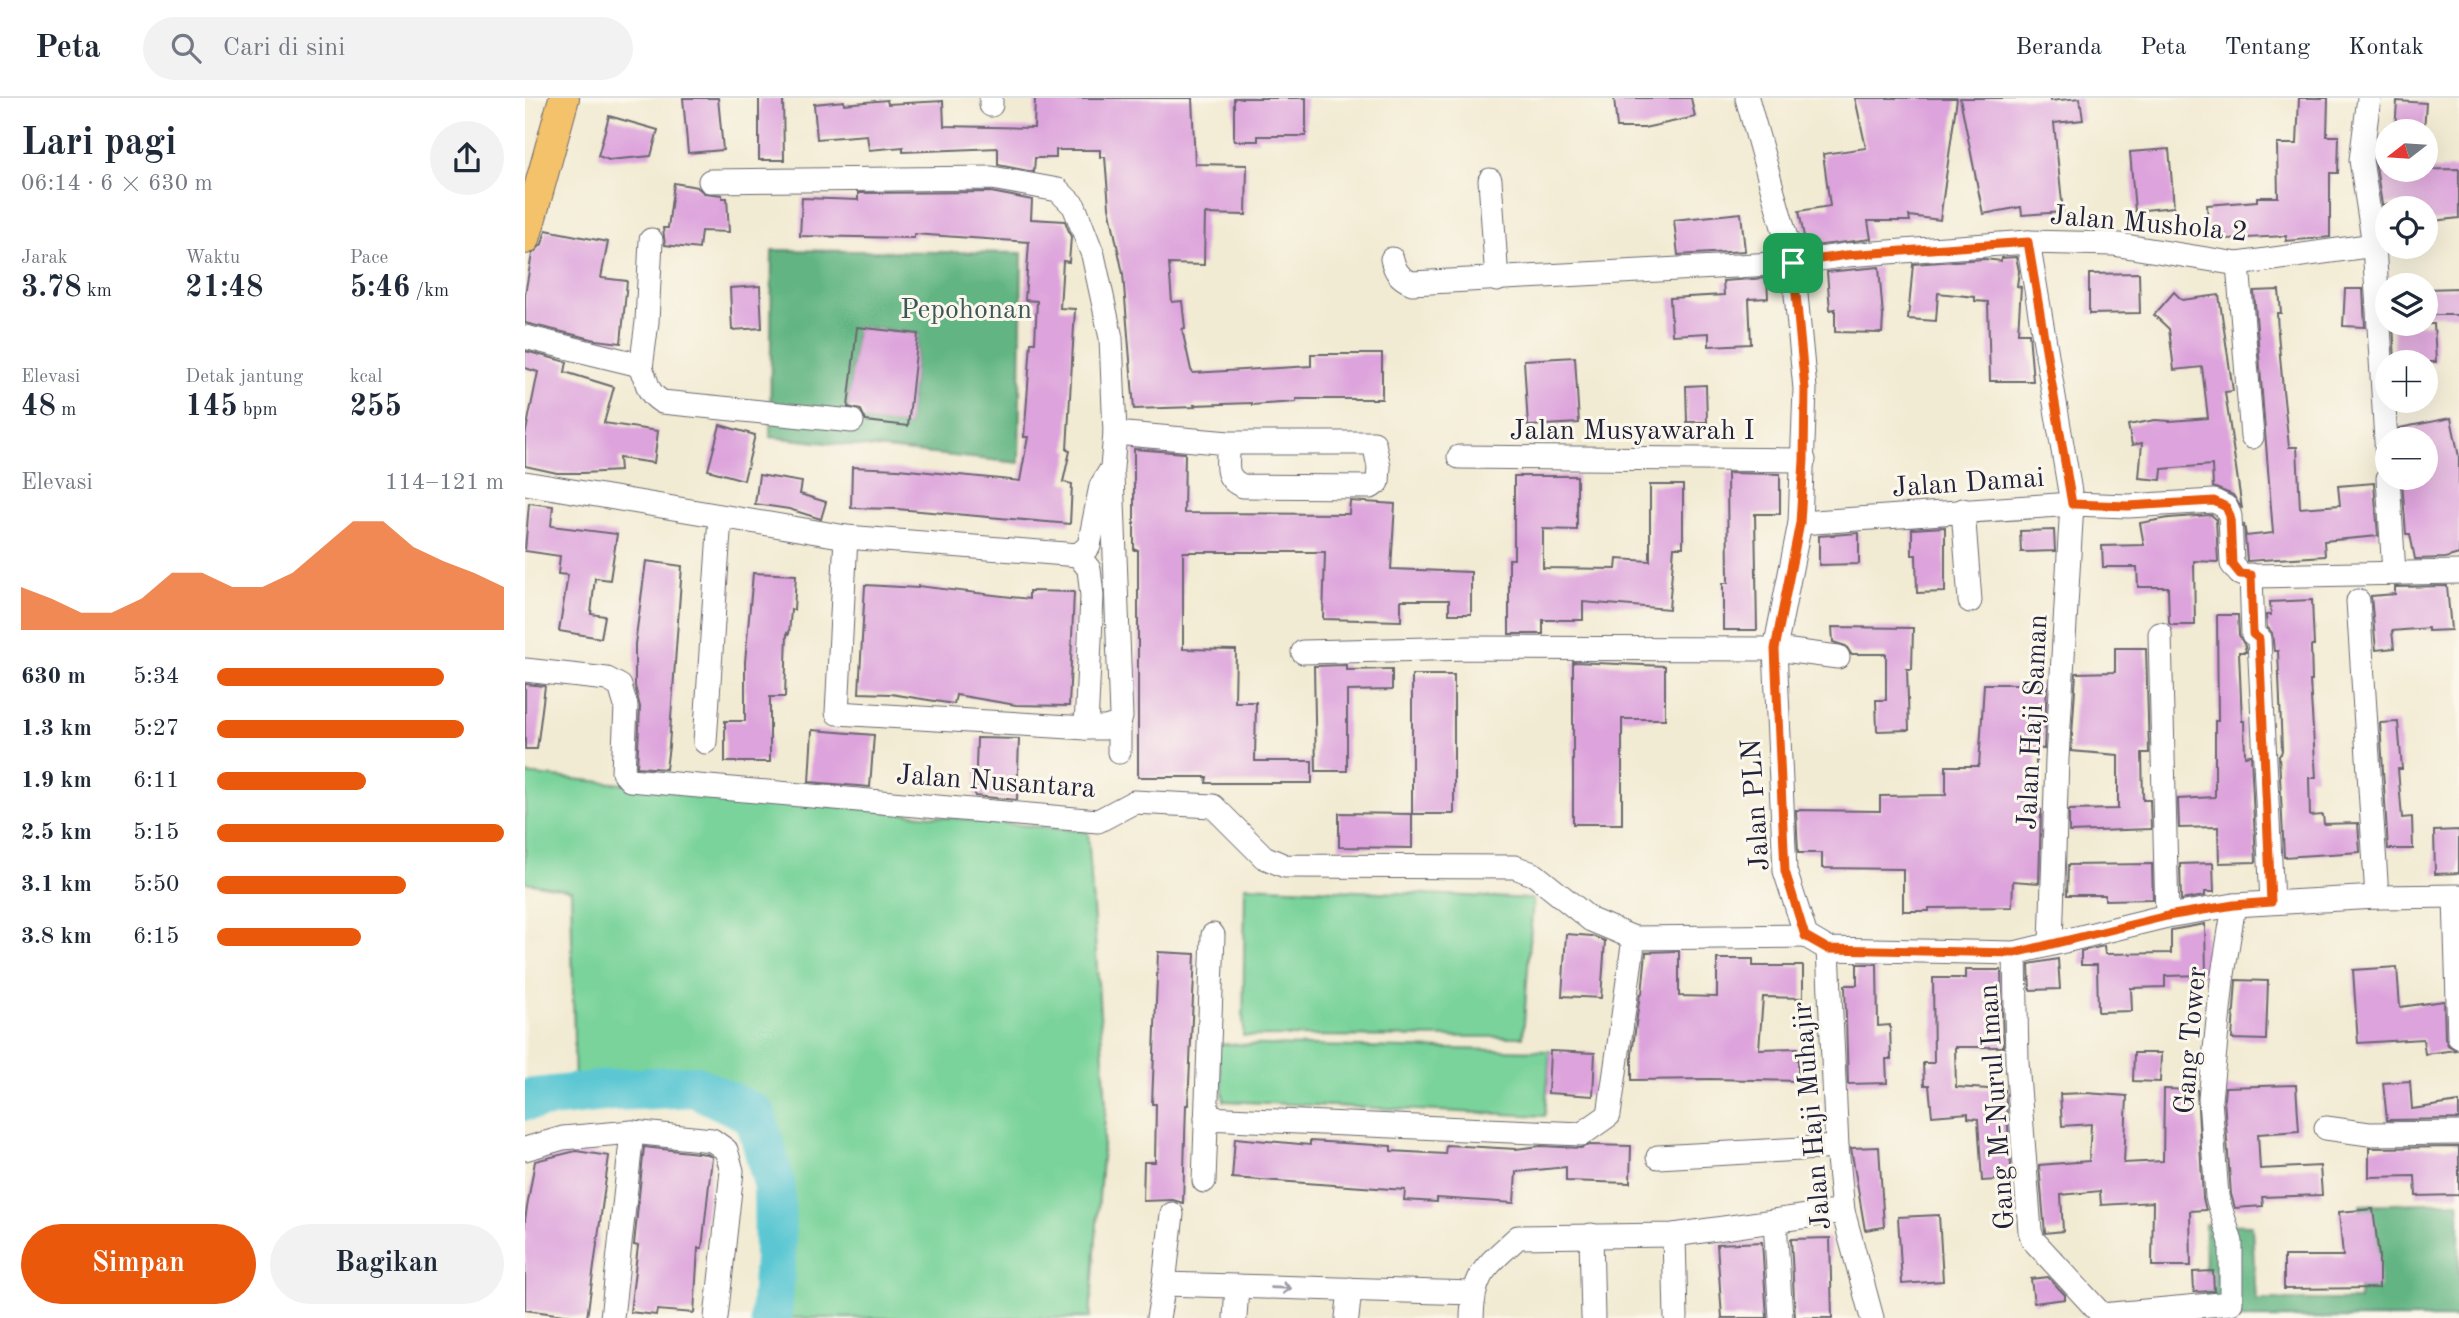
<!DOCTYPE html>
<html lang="id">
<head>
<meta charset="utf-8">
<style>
  :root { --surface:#fff; --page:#f2f2f3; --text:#1f2937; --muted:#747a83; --line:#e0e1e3; --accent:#ea580c }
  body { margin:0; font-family:"Old Standard TT",serif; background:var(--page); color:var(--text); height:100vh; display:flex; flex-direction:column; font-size:26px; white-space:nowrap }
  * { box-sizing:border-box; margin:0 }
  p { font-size:23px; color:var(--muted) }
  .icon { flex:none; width:38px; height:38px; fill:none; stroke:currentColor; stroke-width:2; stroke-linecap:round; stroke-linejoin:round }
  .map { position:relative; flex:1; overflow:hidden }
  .panel { display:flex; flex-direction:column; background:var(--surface); width:525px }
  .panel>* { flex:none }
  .needle { width:46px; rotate:253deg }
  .buttons { position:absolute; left:1850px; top:21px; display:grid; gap:14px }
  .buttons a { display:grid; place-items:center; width:63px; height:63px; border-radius:50%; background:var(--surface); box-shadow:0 7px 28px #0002; font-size:35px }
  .pin { position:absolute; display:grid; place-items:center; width:60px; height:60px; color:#fff; margin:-30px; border-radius:14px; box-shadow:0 4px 10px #0006 }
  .round { display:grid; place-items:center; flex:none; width:74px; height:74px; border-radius:37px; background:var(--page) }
  .head { display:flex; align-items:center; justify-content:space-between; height:119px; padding:0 21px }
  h1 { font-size:38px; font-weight:700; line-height:52px }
  .metrics { display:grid; grid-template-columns:repeat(3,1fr); gap:10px; height:119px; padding:7px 21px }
  .metrics div { display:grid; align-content:center }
  .metrics b { font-size:30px; font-weight:700 }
  .metrics small { font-size:19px; font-weight:400 }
  .metrics p { font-size:19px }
  .chart { height:196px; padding:14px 21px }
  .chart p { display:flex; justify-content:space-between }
  .chart svg { width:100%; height:126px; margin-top:7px; fill:var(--accent); opacity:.7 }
  .button { display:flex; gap:14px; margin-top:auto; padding:14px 21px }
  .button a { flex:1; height:80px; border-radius:42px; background:var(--accent); color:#fff; font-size:28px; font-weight:700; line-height:80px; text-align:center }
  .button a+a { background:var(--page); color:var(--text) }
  ul { padding:0 21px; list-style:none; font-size:23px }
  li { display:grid; grid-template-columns:112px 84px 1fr; align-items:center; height:52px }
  li i { height:18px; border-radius:9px; background:var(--accent) }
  header { display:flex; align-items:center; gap:42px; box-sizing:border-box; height:98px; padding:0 35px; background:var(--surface); border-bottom:2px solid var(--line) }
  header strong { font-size:33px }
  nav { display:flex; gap:38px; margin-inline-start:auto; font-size:24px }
  .search { width:490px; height:63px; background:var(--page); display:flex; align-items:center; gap:18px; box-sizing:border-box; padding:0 24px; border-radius:38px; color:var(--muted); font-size:26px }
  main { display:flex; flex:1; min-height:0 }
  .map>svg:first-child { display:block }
</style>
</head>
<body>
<header>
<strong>Peta</strong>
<div class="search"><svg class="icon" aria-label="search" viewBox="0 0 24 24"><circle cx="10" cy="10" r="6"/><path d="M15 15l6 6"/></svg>Cari di sini</div>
<nav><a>Beranda</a><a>Peta</a><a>Tentang</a><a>Kontak</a></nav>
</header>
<main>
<section class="panel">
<div class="head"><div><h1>Lari pagi</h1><p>06:14 · 6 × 630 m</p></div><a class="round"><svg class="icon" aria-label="share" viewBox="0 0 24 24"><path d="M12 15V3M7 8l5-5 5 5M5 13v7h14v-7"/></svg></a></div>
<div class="metrics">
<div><p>Jarak</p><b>3.78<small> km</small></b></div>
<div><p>Waktu</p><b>21:48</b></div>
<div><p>Pace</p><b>5:46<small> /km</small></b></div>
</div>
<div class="metrics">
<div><p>Elevasi</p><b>48<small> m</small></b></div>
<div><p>Detak jantung</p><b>145<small> bpm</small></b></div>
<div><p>kcal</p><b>255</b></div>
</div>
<div class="chart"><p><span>Elevasi</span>114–121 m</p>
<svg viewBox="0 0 160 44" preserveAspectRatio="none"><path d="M0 44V29L10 33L20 38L30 38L40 33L50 24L60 24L70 29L80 29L90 24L100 15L110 6L120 6L130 15L140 20L150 24L160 29V44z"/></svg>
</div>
<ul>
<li><b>630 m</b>5:34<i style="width:79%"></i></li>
<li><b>1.3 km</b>5:27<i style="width:86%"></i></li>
<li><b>1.9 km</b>6:11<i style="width:52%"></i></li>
<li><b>2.5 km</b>5:15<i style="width:100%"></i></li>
<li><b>3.1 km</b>5:50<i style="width:66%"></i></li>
<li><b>3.8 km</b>6:15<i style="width:50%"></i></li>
</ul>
<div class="button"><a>Simpan</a><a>Bagikan</a></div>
</section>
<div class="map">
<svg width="1934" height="1220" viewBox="0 0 1934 1220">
  <rect width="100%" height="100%" fill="#fbf7ec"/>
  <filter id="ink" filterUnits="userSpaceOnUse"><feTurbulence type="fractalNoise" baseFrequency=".0143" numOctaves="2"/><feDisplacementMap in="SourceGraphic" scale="14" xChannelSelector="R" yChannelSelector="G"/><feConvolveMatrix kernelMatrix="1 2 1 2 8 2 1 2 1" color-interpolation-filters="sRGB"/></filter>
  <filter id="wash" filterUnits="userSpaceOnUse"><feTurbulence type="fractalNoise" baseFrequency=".00686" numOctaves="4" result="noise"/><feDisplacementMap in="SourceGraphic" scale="28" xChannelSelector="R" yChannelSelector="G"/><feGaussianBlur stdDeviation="1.57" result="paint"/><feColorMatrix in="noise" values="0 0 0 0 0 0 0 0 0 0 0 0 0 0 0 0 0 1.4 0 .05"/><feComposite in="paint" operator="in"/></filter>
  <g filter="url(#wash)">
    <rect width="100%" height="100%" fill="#f2ebd3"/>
    <g fill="#79d39a" stroke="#4e7a6a" stroke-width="2">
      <path d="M0,676L563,734L581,1006L565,1220H246L250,1160L249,1085L230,1017L169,988L90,992L50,996L46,792L0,784Z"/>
      <path d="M720,788L1008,801L998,939L718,938Z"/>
      <path d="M692,946L1025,953L1020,1018L699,1003Z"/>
    </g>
    <g fill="#62b582" stroke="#426c5e" stroke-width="2" fill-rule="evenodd">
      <path d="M247,152L497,155L494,365L245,339ZM332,229L393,236L383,328L322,321Z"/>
      <path d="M1934,1104V1220H1572L1679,1210L1680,1126L1727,1127L1731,1202H1834L1835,1107Z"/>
    </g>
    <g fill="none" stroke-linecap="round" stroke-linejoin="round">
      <path stroke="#5bc7d3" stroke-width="42" d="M0,1002L90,992L169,988L230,1017L249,1085L250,1160L246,1220"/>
    </g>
    <g id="blocks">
      <g fill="#dda3dc">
        <path d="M158,0H193L198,52L163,55Z"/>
        <path d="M234,0H258L259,62H234Z"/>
        <path d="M510,0H667L670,66L722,67L721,117L680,116L679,167L644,166L647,204L657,203L660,230L657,231L666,272L668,275L786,268V256H857V301H771V304L727,307V305L669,307L670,309L609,311L598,176L584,109L580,59H575V52H531V60H510L509,74L473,67V50L378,54V49L344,52L342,37L292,41L289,6L319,3V6L362,2L363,6L418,3L419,28L509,30Z"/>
        <path d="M709,0H781V38H733V43H709Z"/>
        <path d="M1089,0H1166L1170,19L1119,30H1092Z"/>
        <path d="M1330,0H1432L1415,122L1384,118L1385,123H1343L1346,141L1281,149L1274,113L1305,108L1298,56L1341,50Z"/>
        <path d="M1435,0H1525V3L1555,0L1558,22L1529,25L1538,114L1497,117L1496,109L1458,116Z"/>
        <path d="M1774,0H1803L1802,38H1814L1813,75H1805V139L1761,143V138L1701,141V137L1684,139L1682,107L1732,103V99H1753L1752,46H1772Z"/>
        <path d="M1872,3L1901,5L1899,33H1870Z"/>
        <path d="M84,18L133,32L126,58L84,62L73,58Z"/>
        <path d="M1644,51L1649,109L1610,113L1605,54Z"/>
        <path d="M1862,60V72L1934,71V120L1900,124V110H1875L1874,105L1857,107L1850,62Z"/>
        <path d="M149,85L172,89L179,95L197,97V100H202L204,134L176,133L174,151L140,147L138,130H143Z"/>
        <path d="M466,94L507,102L506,121L540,123L546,139L544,164L538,163L535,210L550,211L542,352L545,353L538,384L547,386L545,426L372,411L326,410L327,369L373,371L495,383L503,339H499L502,302L506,244H510L512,203L500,202L504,144L389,136V140L275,138L277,100L333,102V95Z"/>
        <path d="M1216,115L1220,153L1153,157L1149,122Z"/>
        <path d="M21,132L83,144L76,180L102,183L96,245L71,242L0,225V196L7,156L17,146Z"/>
        <path d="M1491,159L1494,173L1492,188L1496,189L1493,235H1504L1508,283H1465L1463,204L1450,203V199L1413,195L1411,223L1383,221L1388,166L1459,161L1476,163V160Z"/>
        <path d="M1354,169L1358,219L1357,235L1310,234V211L1305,212L1302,174Z"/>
        <path d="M1614,175L1615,215L1564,216V176Z"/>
        <path d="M1242,180L1243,200L1224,201L1226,246L1184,248V235L1147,237L1145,200L1199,197L1198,183Z"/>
        <path d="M235,188L237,230L207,232L205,190Z"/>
        <path d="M1934,190V217H1900V191Z"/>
        <path d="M1820,191H1838L1840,229L1818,228Z"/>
        <path d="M1754,192L1756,215H1752L1753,235L1758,292L1764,349H1772L1775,410L1815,407L1813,388L1849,385L1853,438L1799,443L1800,458L1722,463L1719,426L1721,438L1748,435L1729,193Z"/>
        <path d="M1649,194L1657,202L1694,197L1708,293L1700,294L1717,411L1708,397L1688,389L1687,367L1637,371L1636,382L1614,380L1617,345L1607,347L1603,327L1630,322L1645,323L1683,320L1677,269L1649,272L1644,231L1629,217Z"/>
        <path d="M1868,226H1909L1911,264H1870Z"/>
        <path d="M332,229L393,236L383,328L341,323L336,312L323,309Z"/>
        <path d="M0,253L42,264L40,274L89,289L79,325L133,333L129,365L94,360L95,373L58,375H32L0,368V338L13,274L0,270Z"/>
        <path d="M1050,259L1054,325L1003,328L999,262Z"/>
        <path d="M1181,287L1182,324H1162L1161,288Z"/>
        <path d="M1926,320L1934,359V456L1920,460L1890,461L1885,436H1881L1877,383L1900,380V341H1875L1874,330Z"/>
        <path d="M195,327L230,337L219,382L183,372Z"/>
        <path d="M609,351L660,355L659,415L824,416L825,403L870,406L866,471L946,474V516H924V502H876V523L798,521L800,454H658V551L711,552L710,604H731L730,663H787V685H681L682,679H613V452H609Z"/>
        <path d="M1202,375L1255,376V416H1230L1232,532H1198V485H1203Z"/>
        <path d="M234,377L277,384L275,396L301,404L296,421L264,411L230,406Z"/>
        <path d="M989,378H1052V432L1018,431V470L1091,471L1092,461L1125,463V387H1158V449H1149L1144,511L1058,504V522H1018V536H984V461H989Z"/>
        <path d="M4,405L28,408L26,428L92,436L85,482L70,480L66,516L80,518L76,540L34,533L43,477L33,476L35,458L0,453Z"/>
        <path d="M1686,417L1691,421L1693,464L1669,463L1670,527H1646L1644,525L1643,489H1613L1612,469H1578L1577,448L1619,447L1615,425L1644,420Z"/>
        <path d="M1420,429V494L1392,495L1391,457H1387V431Z"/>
        <path d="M1529,432L1530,453L1496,454L1495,433Z"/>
        <path d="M1334,435V466L1294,467V438Z"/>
        <path d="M121,463L157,468L144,648L141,671L112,669L115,609L110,588V546Z"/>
        <path d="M228,475L271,477L269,512H266L264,536L262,535L260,599H245V664H200V623H220V564Z"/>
        <path d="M340,487L393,490V488L504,501V493L549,494L544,608L491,607L431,597L429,606L366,596L334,595Z"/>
        <path d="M1922,488L1926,532L1903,533V530L1867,533L1869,550L1851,552L1846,498L1870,496V489Z"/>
        <path d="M1787,502L1789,548H1786L1787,583H1785L1791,680H1784L1785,718L1798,717L1799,726L1833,725L1835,754L1759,759L1754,657L1756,656L1757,652L1753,553H1749L1747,535L1742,529L1741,517H1746L1745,504Z"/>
        <path d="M1692,517H1713L1714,537L1720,548L1721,554H1714L1717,623H1719L1720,658L1726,657L1731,764L1694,765L1693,729L1654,730L1653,701L1690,699V623H1693Z"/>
        <path d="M1307,529L1388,530L1387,571H1382L1384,632L1352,633L1351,602H1361V556H1326L1321,548L1308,544Z"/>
        <path d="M1590,550H1621L1624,655H1617L1618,702H1625L1626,731L1544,734V712L1593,711V657L1546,653L1551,575L1590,574Z"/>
        <path d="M1048,564L1140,568V621H1097V726H1048Z"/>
        <path d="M821,567V572L867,571V592L822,593V673H791L789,568Z"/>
        <rect x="887" y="577" width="42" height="139"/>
        <path d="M0,586L20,588L12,651H0Z"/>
        <path d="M1459,586H1522L1519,651L1511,650V712H1516L1514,785L1488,783L1487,809L1404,810V813H1378V771L1297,770V755H1273L1271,712L1355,713V698L1421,697V668H1454Z"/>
        <path d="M1873,624L1877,671H1873L1877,720L1887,719L1888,751H1863L1855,625Z"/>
        <path d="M287,632L349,637L345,689L284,684Z"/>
        <path d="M452,640L494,641L492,702L450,698Z"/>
        <path d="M814,715L887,716V750L814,749Z"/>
        <path d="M1934,732V775L1910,776L1909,733Z"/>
        <path d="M1688,765L1689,794H1680V798L1656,802L1655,766Z"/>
        <path d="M1627,766L1628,801L1580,802V797H1542L1543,767Z"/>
        <path d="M1680,826L1681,877L1640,878V889L1606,890L1607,913L1573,914L1572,867H1556V853L1579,848L1580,856L1646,855V832Z"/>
        <path d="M1041,836L1067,838L1080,843L1076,900L1037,898Z"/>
        <path d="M1154,853V898L1192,899V861H1228V868H1278V900L1238,899L1234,951L1273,950V983L1185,981L1107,982V956L1115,896H1117L1121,854Z"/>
        <path d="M633,854L670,856L663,1007H661L658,1105L648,1102L618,1103L619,1064H630L631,1006H627Z"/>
        <path d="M1533,861L1535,891L1505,892L1504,866Z"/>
        <path d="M1332,866H1352L1353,928L1365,927L1366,961H1361L1362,985L1323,986L1320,887H1332Z"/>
        <path d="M1872,869L1875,909L1919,903L1920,940L1923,947L1931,952L1900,956L1898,941L1833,945L1828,872Z"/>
        <path d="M1440,872H1476L1478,949H1430L1431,989L1480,992L1487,1081L1457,1083L1453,1021L1443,1020V1015L1407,1018L1404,987H1399L1398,965H1409L1408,880H1440Z"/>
        <path d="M1711,882L1743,883L1741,942L1707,941Z"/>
        <path d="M1025,953L1070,955L1068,998L1023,995Z"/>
        <path d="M1609,955H1636L1635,984L1608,983Z"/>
        <path d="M1885,983L1887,1011L1934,1004V1021L1862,1022L1858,985Z"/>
        <path d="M1771,987L1774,1033L1733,1036L1735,1071L1795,1068L1797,1097L1737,1099L1738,1108L1710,1110L1706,1096L1699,1001L1700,989Z"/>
        <path d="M1639,991L1672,992L1678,1100L1681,1112L1665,1113L1666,1168H1627L1628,1104L1576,1107L1575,1093L1536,1097L1538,1133L1520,1135L1514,1067L1564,1063L1566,1026L1537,1028L1535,996L1561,995L1602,998L1599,1065L1638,1063Z"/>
        <path d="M710,1040L785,1047V1043L866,1048V1053L920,1056L921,1047L991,1051L1016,1048L1056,1050L1065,1047L1106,1048L1105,1085L1041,1083V1069L991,1074L989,1105L912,1100V1104L879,1102L880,1092L707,1080Z"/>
        <path d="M119,1049L182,1056L187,1059L177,1150H173L169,1215L132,1212L131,1217L105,1214L113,1148L109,1147Z"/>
        <path d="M1354,1049L1359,1129L1340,1132L1326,1050Z"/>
        <path d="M1934,1049V1097L1891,1098L1890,1078L1844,1079V1050Z"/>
        <path d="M51,1053L84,1058L62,1220L0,1212V1121L10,1063Z"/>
        <path d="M1848,1111L1854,1158V1190L1759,1191V1158H1818L1814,1114Z"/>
        <path d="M1414,1117L1418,1183L1377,1186L1373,1119Z"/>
        <path d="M1305,1140L1307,1220H1270L1266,1141Z"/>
        <path d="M1237,1144L1242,1220H1197L1192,1146Z"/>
        <path d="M1688,1173L1689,1193L1669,1194L1668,1174Z"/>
        <path d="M1523,1179L1540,1197V1201L1509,1205L1506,1181Z"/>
      </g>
    </g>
  </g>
  <g filter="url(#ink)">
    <use href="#blocks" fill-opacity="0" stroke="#6b6870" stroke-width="2"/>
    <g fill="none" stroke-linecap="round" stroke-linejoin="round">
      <defs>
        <g id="minor">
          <path d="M466,0V7"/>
          <path d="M1222,0L1268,165L1280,291L1275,425L1250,551L1260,773L1281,838L1303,851L1490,855L1642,818L1709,807L1852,799L1934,798"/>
          <path d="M1844,0L1836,62L1849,147L1862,359"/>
          <path d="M965,82L972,182"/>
          <path d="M185,83L467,80L533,92L549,108L568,157L586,240L590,335L587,370L576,388L564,448L553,457L321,439L312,615L561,630L567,498L564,471L553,457"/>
          <path d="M1503,144L1547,406L1532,661L1526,845"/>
          <path d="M867,161C870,174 875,180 887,185L1268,165L1322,157L1503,144L1588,146L1713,166L1849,147"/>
          <path d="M1713,166L1727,339"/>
          <path d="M0,239L111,266C126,279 116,291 137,304L327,323"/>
          <path d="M116,270L122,224L126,142"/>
          <path d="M590,335L704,345H849L854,369L853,384L846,389L718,388C697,380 703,364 704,345"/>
          <path d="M934,359L1279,362"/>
          <path d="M1863,380L1869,475"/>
          <path d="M0,385L321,439"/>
          <path d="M1438,412L1445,503"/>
          <path d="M1275,425L1547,406L1603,408L1689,403L1701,409L1705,418L1707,466L1715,476L1728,478L1934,474"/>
          <path d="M1726,477L1728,536L1734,541L1747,804"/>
          <path d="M1833,503L1852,799"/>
          <path d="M1635,536L1642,818"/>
          <path d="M778,554L946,550L1250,551L1313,559"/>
          <path d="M0,572L82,581L95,588L101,608L98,674L105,682L573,723L609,704L688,708L739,759L760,768L990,769L1010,777L1066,822L1109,840"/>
          <path d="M594,626V654"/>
          <path d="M561,630H580L594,626L596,619L587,376"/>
          <path d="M180,644L195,419"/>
          <path d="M1930,799L1934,939"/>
          <path d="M1303,851L1312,1049L1318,1113L1347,1220"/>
          <path d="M1490,855L1492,964L1505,1133L1508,1142L1577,1217"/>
          <path d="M681,1020L1057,1036L1084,1017L1109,840L1281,838"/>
          <path d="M1801,1030L1844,1036L1934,1035"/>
          <path d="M107,1034L187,1042L201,1052L207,1073L191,1220"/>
          <path d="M0,1051L38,1040L107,1034L87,1220"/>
          <path d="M1133,1059L1312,1049"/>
          <path d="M679,1083L688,837"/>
          <path d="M1250,1123L1256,1220"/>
          <path d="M1066,1137L1068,1220"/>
          <path d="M1149,1137L1151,1220"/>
          <path d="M639,1186L948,1195"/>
          <path d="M1577,1217L1706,1205V1144L1692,1099L1685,1001L1697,883L1709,807"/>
          <path d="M633,1220L639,1186L647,1116"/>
          <path d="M710,1220L712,1188"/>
          <path d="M822,1220L825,1191"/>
          <path d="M947,1220C948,1174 962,1168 993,1139L1149,1137L1318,1113"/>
        </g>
        <path id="major" d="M0,141L39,0"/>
      </defs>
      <use href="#minor" stroke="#6b6870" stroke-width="25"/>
      <use href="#major" stroke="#6b6870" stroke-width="32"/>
      <use href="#minor" stroke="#fff" stroke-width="23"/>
      <use href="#major" stroke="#f3c26a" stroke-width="30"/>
    </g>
    <defs><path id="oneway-shaft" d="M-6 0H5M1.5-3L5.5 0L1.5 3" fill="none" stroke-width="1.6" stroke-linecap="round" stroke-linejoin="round" transform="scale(1.75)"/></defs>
    <use stroke="#9c9ca7" href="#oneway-shaft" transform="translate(756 1190) rotate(2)"/>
  </g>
  <g fill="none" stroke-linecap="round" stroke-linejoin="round" filter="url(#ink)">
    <defs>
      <path id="route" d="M1503,144L1547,406L1603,408L1689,403L1701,409L1705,418L1707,466L1715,476L1726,477L1728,536L1734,541L1746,804L1709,807L1642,818L1490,855L1303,851L1280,838L1260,773L1250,551L1275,425L1279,362L1280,291L1268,165L1322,157Z"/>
    </defs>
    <use href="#route" stroke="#fff" stroke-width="14"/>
    <use href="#route" stroke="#ea580c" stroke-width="9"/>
  </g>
  <g text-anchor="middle" stroke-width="6" stroke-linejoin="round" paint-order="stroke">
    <g font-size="28" fill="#22223b" stroke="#fbf7ec">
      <text transform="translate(1624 124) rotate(5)" y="10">Jalan Mushola 2</text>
      <text x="1107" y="341">Jalan Musyawarah I</text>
      <text transform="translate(1443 383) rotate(-4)" y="10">Jalan Damai</text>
      <text transform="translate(1506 624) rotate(-87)" y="10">Jalan Haji Saman</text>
      <text transform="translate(471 682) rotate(4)" y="10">Jalan Nusantara</text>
      <text transform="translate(1229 707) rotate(-94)" y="10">Jalan PLN</text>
      <text transform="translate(1664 942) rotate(-85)" y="10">Gang Tower</text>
      <text transform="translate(1470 1009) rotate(-94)" y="10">Gang M-Nurul Iman</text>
      <text transform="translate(1285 1018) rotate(-95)" y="10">Jalan Haji Muhajir</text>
    </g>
    <g font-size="28" fill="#3c5758" stroke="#fbf7ec">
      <text x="441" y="220">Pepohonan</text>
    </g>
  </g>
</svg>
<div class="buttons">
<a><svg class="needle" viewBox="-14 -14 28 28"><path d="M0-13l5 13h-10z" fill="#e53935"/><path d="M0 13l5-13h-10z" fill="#747a83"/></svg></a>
<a><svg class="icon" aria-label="locate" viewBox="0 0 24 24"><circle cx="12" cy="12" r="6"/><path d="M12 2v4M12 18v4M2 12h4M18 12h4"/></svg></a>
<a><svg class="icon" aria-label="layers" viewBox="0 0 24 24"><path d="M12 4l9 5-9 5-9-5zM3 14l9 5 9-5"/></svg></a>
<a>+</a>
<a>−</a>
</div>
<div class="pin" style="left:1268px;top:165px;background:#1e9e55"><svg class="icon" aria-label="arrive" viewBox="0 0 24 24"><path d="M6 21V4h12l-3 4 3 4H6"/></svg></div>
</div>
</main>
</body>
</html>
